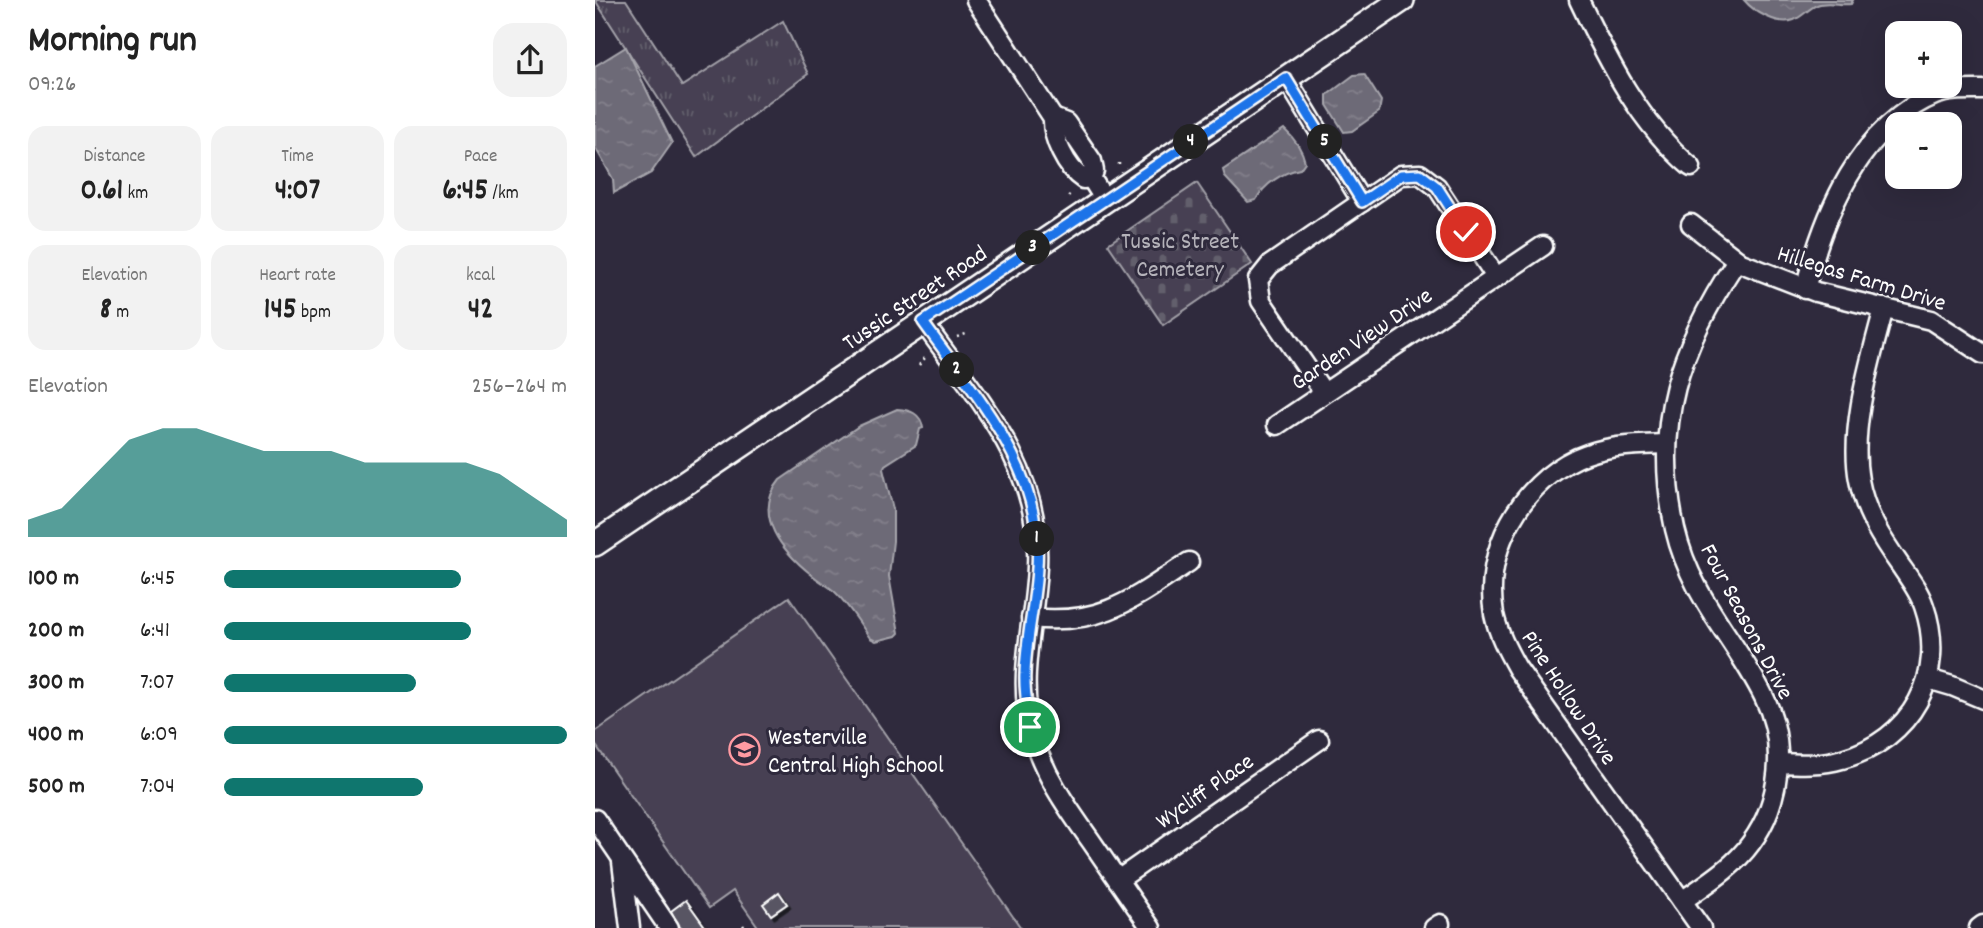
<!DOCTYPE html>
<html lang="en">
<head>
<meta charset="utf-8">
<style>
  :root { --surface:#fff; --page:#f2f2f2; --text:#222; --muted:#767676; --accent:#0f766e }
  body { margin:0; font-family:Dekko,sans-serif; background:var(--page); color:var(--text); height:100vh; display:flex; flex-direction:column; font-size:26px; white-space:nowrap }
  * { box-sizing:border-box; margin:0 }
  p { font-size:23px; color:var(--muted) }
  .icon { flex:none; width:38px; height:38px; fill:none; stroke:currentColor; stroke-width:2; stroke-linecap:round; stroke-linejoin:round }
  .map { position:relative; flex:1; overflow:hidden }
  .side { display:flex; flex-direction:column; background:var(--surface); width:595px }
  .side>* { flex:none }
  .controls { position:absolute; left:1290px; top:21px; display:grid; gap:14px }
  .controls a { display:grid; place-items:center; width:77px; height:77px; border-radius:14px; background:var(--surface); box-shadow:0 7px 28px #0002; font-size:35px }
  .pin { position:absolute; display:grid; place-items:center; width:60px; height:60px; color:#fff; margin:-30px; border:4px solid #fff; border-radius:50%; box-shadow:0 2px 7px #0007 }
  .km { position:absolute; width:35px; height:35px; margin:-18px; border-radius:50%; background:#222; color:#fff; font-size:19px; line-height:35px; text-align:center }
  .round { display:grid; place-items:center; flex:none; width:74px; height:74px; border-radius:21px; background:var(--page) }
  .summary { display:flex; align-items:center; justify-content:space-between; height:119px; padding:0 28px }
  h1 { font-size:38px; font-weight:800; line-height:52px }
  .stats { display:grid; grid-template-columns:repeat(3,1fr); gap:10px; height:119px; padding:7px 28px }
  .stats div { display:grid; align-content:center; border-radius:18px; background:var(--page); text-align:center }
  .stats b { font-size:30px; font-weight:800 }
  .stats small { font-size:19px; font-weight:400 }
  .stats p { font-size:19px }
  .chart { height:196px; padding:14px 28px }
  .chart p { display:flex; justify-content:space-between }
  .chart svg { width:100%; height:126px; margin-top:7px; fill:var(--accent); opacity:.7 }
  ul { padding:0 28px; list-style:none; font-size:23px }
  li { display:grid; grid-template-columns:112px 84px 1fr; align-items:center; height:52px }
  li i { height:18px; border-radius:9px; background:var(--accent) }
  main { display:flex; flex:1; min-height:0 }
  .map>svg:first-child { display:block }
</style>
</head>
<body>
<main>
<section class="side">
<div class="summary"><div><h1>Morning run</h1><p>09:26</p></div><a class="round"><svg class="icon" aria-label="share" viewBox="0 0 24 24"><path d="M12 15V3M7 8l5-5 5 5M5 13v7h14v-7"/></svg></a></div>
<div class="stats">
<div><p>Distance</p><b>0.61<small> km</small></b></div>
<div><p>Time</p><b>4:07</b></div>
<div><p>Pace</p><b>6:45<small> /km</small></b></div>
</div>
<div class="stats">
<div><p>Elevation</p><b>8<small> m</small></b></div>
<div><p>Heart rate</p><b>145<small> bpm</small></b></div>
<div><p>kcal</p><b>42</b></div>
</div>
<div class="chart"><p><span>Elevation</span>256–264 m</p>
<svg viewBox="0 0 160 44" preserveAspectRatio="none"><path d="M0 44V38L10 34L20 22L30 10L40 6L50 6L60 10L70 14L80 14L90 14L100 18L110 18L120 18L130 18L140 22L150 30L160 38V44z"/></svg>
</div>
<ul>
<li><b>100 m</b>6:45<i style="width:69%"></i></li>
<li><b>200 m</b>6:41<i style="width:72%"></i></li>
<li><b>300 m</b>7:07<i style="width:56%"></i></li>
<li><b>400 m</b>6:09<i style="width:100%"></i></li>
<li><b>500 m</b>7:04<i style="width:58%"></i></li>
</ul>
</section>
<div class="map">
<svg width="1388" height="928" viewBox="0 0 1388 928">
  <defs>
    <pattern id="grass-tufts" width="24" height="20" patternUnits="userSpaceOnUse" patternTransform="scale(1.75)"><rect width="24" height="20" fill="#464152"/><path d="M3 7l-1-3M5 7V3M7 7l1-3M15 17l-1-3M17 17v-4M19 17l1-3" fill="none" stroke="#625e6c"/></pattern>
    <pattern id="cemetery-stones" width="16" height="16" patternUnits="userSpaceOnUse" patternTransform="scale(1.75)"><rect width="16" height="16" fill="#464152"/><path d="M2 7V4a2 2 0 0 1 4 0v3zM10 15v-3a2 2 0 0 1 4 0v3z" fill="#625e6c"/></pattern>
    <pattern id="water-ripples" width="26" height="14" patternUnits="userSpaceOnUse" patternTransform="scale(1.75)"><rect width="26" height="14" fill="#6d6a77"/><path d="M2 4q2-2 4 0t4 0M15 11q2-2 4 0t4 0" fill="none" stroke="#83808b"/></pattern>
    <filter id="shadow"><feDropShadow dx="3.5" dy="3.5" stdDeviation="0" flood-color="#0009"/></filter>
  </defs>
  <rect width="100%" height="100%" fill="#2f2a3d"/>
  <filter id="ink" filterUnits="userSpaceOnUse"><feTurbulence type="fractalNoise" baseFrequency=".0143" numOctaves="2"/><feDisplacementMap in="SourceGraphic" scale="14" xChannelSelector="R" yChannelSelector="G"/><feConvolveMatrix kernelMatrix="1 2 1 2 8 2 1 2 1" color-interpolation-filters="sRGB"/></filter>
  <g filter="url(#ink)">
    <path fill="url(#grass-tufts)" stroke="#a2a0a8" stroke-width="2" d="M0,0H31L87,86L188,21L213,74L101,157Z"/>
    <path fill="url(#cemetery-stones)" stroke="#a2a0a8" stroke-width="2" d="M602,183L657,264L568,325L513,244Z"/>
    <path fill="#464152" stroke="#a2a0a8" stroke-width="2" d="M194,597L426,928H164L138,891L114,908L0,744V732Z"/>
    <g fill="url(#water-ripples)" stroke="#a7a6ad" stroke-width="2">
      <path d="M1149,0H1258L1256,4C1245,6 1233,0 1222,5C1214,8 1207,17 1199,20C1183,26 1159,12 1149,0Z"/>
      <path d="M31,47L77,143L56,173L19,193L18,179L0,147V66Z"/>
      <path d="M769,74L786,101L784,112L757,131L749,132L732,105V95L759,75Z"/>
      <path d="M689,129C699,138 707,148 710,162L705,169C688,172 669,184 661,200L653,202L630,177L628,170Z"/>
      <path d="M302,409C315,410 326,413 328,428L325,429L321,445L290,465L288,469L298,509V541L294,576L304,633L301,636L281,641L275,638C264,622 253,604 239,591C232,585 224,581 217,575C188,552 156,515 185,480L264,426Z"/>
    </g>
    <g fill="#595564" stroke="#fff" stroke-width="2" filter="url(#shadow)">
      <path d="M184,892L192,904L176,915L168,904Z"/>
      <path d="M91,900L111,928H85L76,911Z"/>
    </g>
    <g fill="none" stroke-linecap="round" stroke-linejoin="round">
      <defs>
        <g id="minor">
          <path d="M381,0L458,118C457,138 471,168 488,179L496,178"/>
          <path d="M984,0C1013,61 1044,123 1096,167"/>
          <path d="M691,78L767,202"/>
          <path d="M458,118L471,123L497,161L499,171L496,178L510,200"/>
          <path d="M1096,224L1146,263L1221,292L1336,320L1388,354"/>
          <path d="M1210,289C1229,214 1264,127 1340,95C1355,89 1372,90 1388,90"/>
          <path d="M328,322C382,398 447,467 442,566C440,621 422,674 436,730C447,772 471,806 496,841C516,870 536,899 556,928"/>
          <path d="M729,393L666,301L663,280L675,265L806,175L825,174L842,187L901,277"/>
          <path d="M682,425L948,246"/>
          <path d="M1071,444C1040,445 1011,445 982,458C925,485 888,551 899,614C903,633 912,650 922,668L1106,928"/>
          <path d="M436,618C507,626 538,599 594,562"/>
          <path d="M1333,679L1357,686L1388,699"/>
          <path d="M1184,763C1205,764 1227,765 1247,759C1316,740 1353,675 1329,606C1324,591 1314,578 1305,565C1286,538 1270,513 1264,480C1254,427 1276,359 1289,308"/>
          <path d="M0,819L74,928"/>
          <path d="M27,862L35,928"/>
          <path d="M523,880L724,740"/>
          <path d="M1087,901C1111,884 1138,868 1156,843C1186,802 1192,743 1169,697C1140,638 1096,598 1080,529C1057,423 1084,348 1142,260"/>
          <path d="M839,928L845,924"/>
          <path d="M1384,928L1388,925"/>
        </g>
        <path id="major" d="M0,544L807,0"/>
      </defs>
      <use href="#minor" stroke="#fff" stroke-width="23"/>
      <use href="#major" stroke="#fff" stroke-width="28"/>
      <g stroke="#fff" stroke-width="2.5" stroke-dasharray="2 5" stroke-linecap="butt">
        <path d="M524,163V167"/>
        <path d="M473,195L477,198"/>
        <path d="M362,337L371,334"/>
        <path d="M324,365L330,358"/>
        <path d="M148,925L150,928"/>
      </g>
      <use href="#minor" stroke="#2f2a3d" stroke-width="18"/>
      <use href="#major" stroke="#2f2a3d" stroke-width="23"/>
    </g>
  </g>
  <g fill="none" stroke-linecap="round" stroke-linejoin="round" filter="url(#ink)">
    <defs>
      <path id="route" d="M435,727C433,710 429,692 430,674C431,639 440,604 442,568C449,469 382,398 328,322L691,78L767,202L806,175L825,174L842,187L871,232"/>
    </defs>
    <use href="#route" stroke="#fff" stroke-width="14"/>
    <use href="#route" stroke="#1a73e8" stroke-width="9"/>
  </g>
  <defs>
    <symbol id="school-ring" viewBox="-11 -11 22 22"><circle r="9.5" fill="#2f2a3d" stroke="#ff9aa2" stroke-width="1.5"/><path d="M0-5L7-2L0 1L-7-2ZM-4 1L0 2.5L4 1V4Q0 6-4 4Z" fill="#ff9aa2"/></symbol>
  </defs>
  <g fill-rule="evenodd">
    <use href="#school-ring" x="132" y="732" width="35" height="35"/>
  </g>
  <g text-anchor="middle" stroke-width="6" stroke-linejoin="round" paint-order="stroke">
    <g font-size="24" fill="#b5b3ba" stroke="#2f2a3d">
      <text x="585" y="248">Tussic Street<tspan x="585" dy="28">Cemetery</tspan></text>
    </g>
    <g font-size="24" fill="#fff" stroke="#2f2a3d">
      <text transform="translate(1267 277) rotate(17)" y="8">Hillegas Farm Drive</text>
      <text transform="translate(319 297) rotate(-34)" y="8">Tussic Street Road</text>
      <text transform="translate(766 338) rotate(-34)" y="8">Garden View Drive</text>
      <text transform="translate(1153 621) rotate(62)" y="8">Four Seasons Drive</text>
      <text transform="translate(975 697) rotate(57)" y="8">Pine Hollow Drive</text>
      <text transform="translate(609 790) rotate(-35)" y="8">Wycliff Place</text>
    </g>
    <g font-size="24" fill="#fff" stroke="#2f2a3d" text-anchor="start">
      <text x="173" y="744">Westerville<tspan x="173" dy="28">Central High School</tspan></text>
    </g>
  </g>
</svg>
<div class="controls">
<a>+</a>
<a>−</a>
</div>
<div class="pin" style="left:435px;top:727px;background:#1e9e55"><svg class="icon" aria-label="arrive" viewBox="0 0 24 24"><path d="M6 21V4h12l-3 4 3 4H6"/></svg></div>
<div class="pin" style="left:871px;top:232px;background:#d93025"><svg class="icon" aria-label="check" viewBox="0 0 24 24"><path d="M5 12l5 5 9-10"/></svg></div>
<b class="km" style="left:442px;top:539px">1</b>
<b class="km" style="left:362px;top:370px">2</b>
<b class="km" style="left:438px;top:248px">3</b>
<b class="km" style="left:596px;top:142px">4</b>
<b class="km" style="left:730px;top:142px">5</b>
</div>
</main>
</body>
</html>
